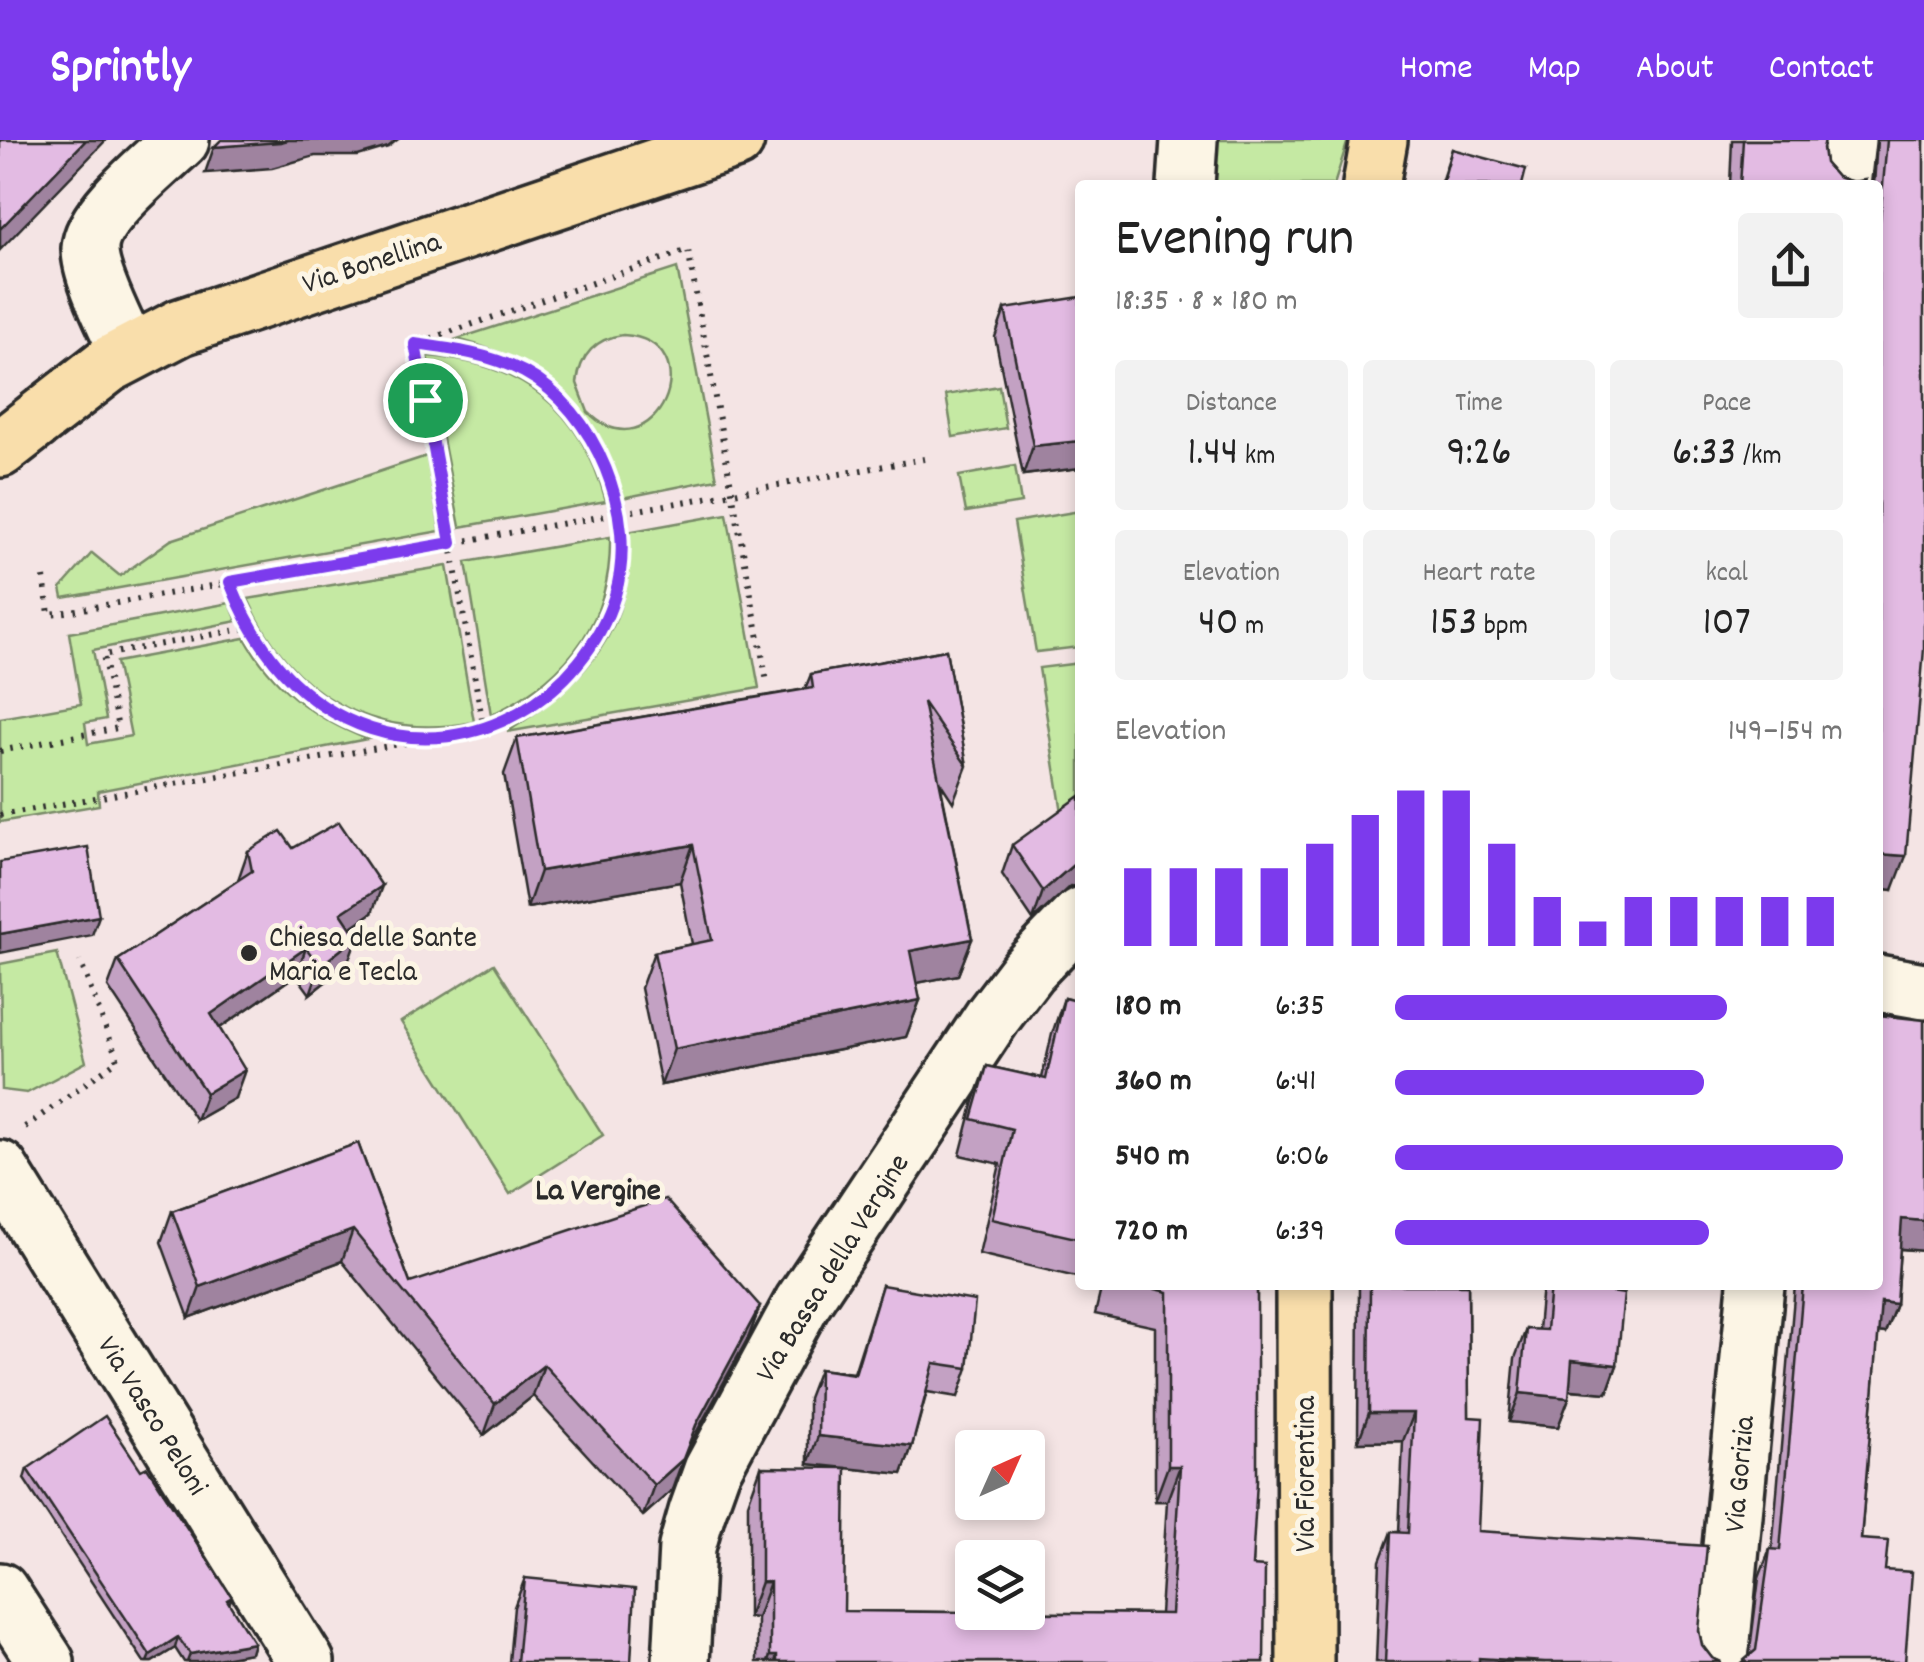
<!DOCTYPE html>
<html lang="en">
<head>
<meta charset="utf-8">
<style>
  :root { --surface:#fff; --page:#f2f2f2; --text:#222; --muted:#767676; --accent:#7c3aed }
  body { margin:0; font-family:Dekko,sans-serif; background:var(--page); color:var(--text); height:100vh; display:flex; flex-direction:column; font-size:38px; white-space:nowrap }
  * { box-sizing:border-box; margin:0 }
  p { font-size:32px; color:var(--muted) }
  .icon { flex:none; width:55px; height:55px; fill:none; stroke:currentColor; stroke-width:2; stroke-linecap:round; stroke-linejoin:round }
  .map { position:relative; flex:1; overflow:hidden }
  .side { position:absolute; left:1075px; top:40px; width:808px; height:1110px; display:flex; flex-direction:column; background:var(--surface); border-radius:10px; box-shadow:0 5px 15px #0003 }
  .side>* { flex:none }
  .needle { width:65px; rotate:45deg }
  .controls { position:absolute; left:955px; top:1290px; display:grid; gap:20px }
  .controls a { display:grid; place-items:center; width:90px; height:90px; border-radius:10px; background:var(--surface); box-shadow:0 5px 15px #0003; font-size:50px }
  .pin { position:absolute; display:grid; place-items:center; width:85px; height:85px; color:#fff; margin:-42px; border:5px solid #fff; border-radius:50%; box-shadow:0 2px 10px #0007 }
  .round { display:grid; place-items:center; flex:none; width:105px; height:105px; border-radius:10px; background:var(--page) }
  .headline { display:flex; align-items:center; justify-content:space-between; height:170px; padding:0 40px }
  h1 { font-size:55px; font-weight:600; line-height:75px }
  .metrics { display:grid; grid-template-columns:repeat(3,1fr); gap:15px; height:170px; padding:10px 40px }
  .metrics div { display:grid; align-content:center; border-radius:10px; background:var(--page); text-align:center }
  .metrics b { font-size:42px; font-weight:600 }
  .metrics small { font-size:28px; font-weight:400 }
  .metrics p { font-size:28px }
  .chart { height:280px; padding:20px 40px }
  .chart p { display:flex; justify-content:space-between }
  .chart svg { width:100%; height:180px; margin-top:10px; stroke:var(--accent); stroke-width:6 }
  ul { padding:0 40px; list-style:none; font-size:32px }
  li { display:grid; grid-template-columns:160px 120px 1fr; align-items:center; height:75px }
  li i { height:25px; border-radius:12px; background:var(--accent) }
  header { display:flex; align-items:center; gap:60px; box-sizing:border-box; height:140px; padding:0 50px; background:var(--accent); color:#fff }
  header strong { font-size:48px }
  nav { display:flex; gap:55px; margin-inline-start:auto; font-size:35px }
  .map>svg:first-child { display:block }
</style>
</head>
<body>
<header>
<strong>Sprintly</strong>
<nav><a>Home</a><a>Map</a><a>About</a><a>Contact</a></nav>
</header>
<div class="map">
<svg width="1924" height="1522" viewBox="0 0 1924 1522">
  <rect width="100%" height="100%" fill="#f4e4e4"/>
  <filter id="ink" filterUnits="userSpaceOnUse"><feTurbulence type="fractalNoise" baseFrequency=".01" numOctaves="2"/><feDisplacementMap in="SourceGraphic" scale="20" xChannelSelector="R" yChannelSelector="G"/><feConvolveMatrix kernelMatrix="1 2 1 2 8 2 1 2 1" color-interpolation-filters="sRGB"/></filter>
  <g filter="url(#ink)">
    <g fill="#c5e9a3" stroke="#788a67" stroke-width="2.5" fill-rule="evenodd">
      <path d="M1214,0H1348L1334,45H1211Z"/>
      <path d="M677,128L717,339L622,358C601,270 543,221 457,199ZM623,195C715,201 654,338 588,272L577,243C580,215 596,198 623,195Z"/>
      <path d="M427,216C522,223 581,268 606,361L460,387Z"/>
      <path d="M999,246L1006,288L953,297L946,255Z"/>
      <path d="M427,316L440,391L63,458L61,448L92,413L120,436L171,400Z"/>
      <path d="M1015,326L1021,363L966,372L959,336Z"/>
      <path d="M1080,371V507L1036,512L1014,382Z"/>
      <path d="M727,374L759,548L507,592C584,543 636,490 627,392Z"/>
      <path d="M610,397C612,483 566,539 491,575L466,422Z"/>
      <path d="M447,426L474,582C372,602 290,554 248,459Z"/>
      <path d="M230,463L237,481L93,510L106,579L85,583L88,604L131,596L116,522L245,498C272,547 315,579 367,599L98,651L99,665L0,682V578L81,564L69,493Z"/>
      <path d="M1080,523V674L1064,685L1039,528Z"/>
      <path d="M57,813L86,922L27,953L2,950L0,824Z"/>
      <path d="M494,824L603,995L510,1054L401,882Z"/>
    </g>
    <g fill="none" stroke-linecap="round" stroke-linejoin="round">
      <defs>
        <g id="minor">
          <path d="M1186,45L1189,0"/>
          <path d="M1842,45L1847,0"/>
          <path d="M128,212C117,186 89,135 90,108C92,74 156,24 181,0"/>
          <path d="M1878,843L1924,851"/>
          <path d="M0,1029L306,1522"/>
          <path d="M0,1451L46,1522"/>
          <path d="M681,1522L687,1407L697,1372L712,1330L802,1163L993,876L1028,830L1080,776"/>
          <path d="M1720,1522L1756,1145"/>
        </g>
        <g id="major">
          <path d="M1371,45L1379,0"/>
          <path d="M0,309L108,225L181,187L736,0"/>
          <path d="M1304,1145L1305,1522"/>
        </g>
      </defs>
      <use href="#minor" stroke="#2b2b2b" stroke-width="62"/>
      <use href="#major" stroke="#2b2b2b" stroke-width="62"/>
      <g stroke="#2b2b2b" stroke-width="6" stroke-dasharray="2.5 8" stroke-linecap="butt">
        <path d="M403,266L425,260"/>
        <path d="M44,437L49,474L66,472L924,319"/>
        <path d="M230,442C257,511 299,565 372,589C473,622 590,554 616,451C636,373 597,272 526,233C492,214 453,209 416,204"/>
        <path d="M484,590L415,204L688,110L767,542"/>
        <path d="M0,611L118,588L103,515L248,488"/>
        <path d="M0,675L417,601"/>
        <path d="M25,987L118,920L80,821"/>
      </g>
      <use href="#minor" stroke="#fcf5e5" stroke-width="55"/>
      <use href="#major" stroke="#f9deab" stroke-width="55"/>
    </g>
    <g fill="#c3a1c3" stroke="#2b2b2b" stroke-width="2.5">
      <path d="M1732,0H1825L1823,8L1825,23L1837,37L1864,45H1730Z"/>
      <path d="M1877,0H1924L1893,750L1878,748V45H1874Z"/>
      <path d="M1452,9L1522,45H1440Z"/>
      <path d="M1005,169L1080,328L1023,335L995,197Z"/>
      <path d="M946,510L967,626L953,662L940,642L972,799L958,835L916,843L920,860L906,897L661,945L641,848L654,812L692,804L680,742L527,768L504,634L517,598L805,549L811,534Z"/>
      <path d="M1012,705L1070,746L1033,780L1002,734Z"/>
      <path d="M293,708L372,773L350,788L347,825L310,854L296,835L220,888L235,958L196,980L108,847L118,820L238,740L248,711Z"/>
      <path d="M1064,858L1080,862V1138L979,1114L1000,1024L960,1015L974,961L987,926L1042,938L1052,894Z"/>
      <path d="M1924,880V1111L1900,1109L1896,1164L1885,1193L1878,1192L1861,1399L1885,1430L1749,1517L1759,1438L1770,1409L1772,1410L1795,1145H1878Z"/>
      <path d="M358,1003L410,1143L760,1166L749,1196L684,1315L672,1350L643,1376L533,1256L484,1295L342,1121L189,1178L161,1102L172,1071Z"/>
      <path d="M882,1145L968,1228L958,1257L927,1252L912,1306L902,1334L808,1324V1258L819,1229L854,1233Z"/>
      <path d="M1102,1145H1257L1252,1426L1264,1522H757V1478L748,1477V1363L761,1327L844,1471L1160,1474L1167,1361H1155V1187L1095,1174Z"/>
      <path d="M1359,1145H1468L1469,1277L1478,1391L1699,1491L1702,1505L1712,1518L1721,1522H1376L1380,1421L1391,1392H1399L1403,1301L1358,1302Z"/>
      <path d="M1542,1145H1612L1617,1225L1607,1253L1569,1250V1258L1558,1287L1509,1282L1515,1218L1526,1189L1538,1190Z"/>
      <path d="M27,1329L141,1330L232,1457L229,1464L254,1503L251,1513L199,1522H184L175,1508L152,1522H144L24,1339Z"/>
      <path d="M525,1438L631,1522H509L514,1467Z"/>
    </g>
    <g fill="#9f839f" stroke="#2b2b2b" stroke-width="2.5">
      <path d="M86,0H106L0,110V89Z"/>
      <path d="M288,0H397L388,7L358,16H315L272,28L205,33L214,7Z"/>
      <path d="M1080,301V328L1023,335L1033,306Z"/>
      <path d="M693,705L680,742L527,768L540,731Z"/>
      <path d="M1878,714L1906,716L1893,750L1878,748Z"/>
      <path d="M1080,719V747L1070,746L1033,780L1043,751Z"/>
      <path d="M382,746L372,773L331,801L341,773Z"/>
      <path d="M99,776L92,795L0,813V794Z"/>
      <path d="M357,797L347,825L310,854L320,826Z"/>
      <path d="M972,799L958,835L897,847L910,811Z"/>
      <path d="M306,808L296,835L201,901L211,874Z"/>
      <path d="M920,860L906,897L661,945L674,909Z"/>
      <path d="M245,930L235,958L196,980L206,953Z"/>
      <path d="M1902,1079L1924,1081V1111L1892,1108Z"/>
      <path d="M353,1090L342,1121L189,1178L200,1147Z"/>
      <path d="M1881,1162L1896,1164L1885,1193L1870,1191Z"/>
      <path d="M760,1166L749,1196L684,1315L696,1285Z"/>
      <path d="M1572,1220L1617,1225L1607,1253L1561,1249Z"/>
      <path d="M544,1225L533,1256L484,1295L495,1264Z"/>
      <path d="M1520,1253L1569,1258L1558,1287L1509,1282Z"/>
      <path d="M1369,1273H1414L1403,1301L1358,1302Z"/>
      <path d="M818,1296L912,1306L902,1334L808,1324Z"/>
      <path d="M683,1319L672,1350L643,1376L654,1345Z"/>
      <path d="M1168,1326H1180L1167,1361H1155Z"/>
      <path d="M761,1442H770L757,1478L748,1477Z"/>
      <path d="M178,1497L175,1508L152,1522H147L150,1515Z"/>
      <path d="M254,1503L251,1513L199,1522H187L190,1514Z"/>
      <path d="M770,1516H777L775,1522H768Z"/>
      <path d="M1479,1518L1545,1522H1477Z"/>
    </g>
    <g fill="#e3bbe3" stroke="#2b2b2b" stroke-width="2.5">
      <path d="M0,0H86L0,89Z"/>
      <path d="M221,0H288L281,2L214,7Z"/>
      <path d="M1743,0H1825L1823,8L1825,23L1837,37L1852,42L1865,40L1862,45H1740Z"/>
      <path d="M1887,0H1924V509L1906,716L1878,714V102Z"/>
      <path d="M1452,9L1526,29L1522,45H1442Z"/>
      <path d="M1080,157V301L1033,306L1005,169Z"/>
      <path d="M946,510L967,626L923,562L972,799L910,811L920,860L674,909L654,812L712,800L693,705L540,731L517,598L813,548L811,534Z"/>
      <path d="M1080,656V719L1043,751L1012,705Z"/>
      <path d="M339,682L382,746L341,773L357,797L320,826L306,808L211,874L245,930L206,953L118,820L252,731L248,711L281,691L293,708Z"/>
      <path d="M88,707L99,776L0,794V722Z"/>
      <path d="M1064,858L1080,862V1099L992,1079L1012,989L972,979L987,926L1046,939Z"/>
      <path d="M1878,875L1924,880V1081L1902,1079L1896,1164L1881,1162L1861,1399L1888,1401L1885,1430L1912,1432L1905,1522H1742L1756,1510L1770,1409L1780,1410L1803,1145H1878Z"/>
      <path d="M358,1003L410,1143L665,1059L760,1166L696,1285L683,1319L654,1345L544,1225L495,1264L353,1090L200,1147L172,1071Z"/>
      <path d="M882,1145L975,1161L968,1228L934,1223L912,1306L818,1296L819,1229L855,1234Z"/>
      <path d="M1139,1145H1257V1341L1252,1426L1265,1427L1264,1522H777V1516H770V1442H761V1327L846,1328L844,1471L1171,1474L1180,1326H1168V1152Z"/>
      <path d="M1370,1145H1468L1469,1277L1483,1278L1478,1391L1707,1406L1699,1491L1702,1505L1712,1518L1721,1522H1545L1479,1518V1522H1385L1391,1392L1408,1393L1414,1273H1369Z"/>
      <path d="M1550,1145H1612L1611,1152L1624,1154L1617,1225L1572,1220L1569,1258L1520,1253L1526,1189L1546,1190Z"/>
      <path d="M105,1276L141,1330L147,1327L232,1457L227,1460L254,1503L190,1514L178,1497L150,1515L27,1329Z"/>
      <path d="M525,1438L635,1449L631,1522H517Z"/>
    </g>
  </g>
  <g fill="none" stroke-linecap="round" stroke-linejoin="round" filter="url(#ink)">
    <defs>
      <path id="route" d="M415,204C452,209 490,214 524,232C596,270 639,377 615,455C584,556 473,622 371,589C299,565 257,510 230,442L451,403Z"/>
    </defs>
    <use href="#route" stroke="#fff" stroke-width="20"/>
    <use href="#route" stroke="#7c3aed" stroke-width="12"/>
  </g>
  <circle fill="#2b2b2b" stroke="#fcf5e5" stroke-width="4" cx="249" cy="813" r="10"/>
  <g text-anchor="middle" stroke-width="10" stroke-linejoin="round" paint-order="stroke">
    <g font-size="30" fill="#2b2b2b" stroke="#fcf5e5">
      <text transform="translate(371 121) rotate(-18)" y="10">Via Bonellina</text>
      <text transform="translate(831 1127) rotate(-58)" y="10">Via Bassa della Vergine</text>
      <text transform="translate(154 1275) rotate(58)" y="10">Via Vasco Peloni</text>
      <text transform="translate(1304 1334) rotate(-90)" y="10">Via Fiorentina</text>
      <text transform="translate(1738 1334) rotate(-85)" y="10">Via Gorizia</text>
    </g>
    <g font-size="30" fill="#2b2b2b" stroke="#fcf5e5" text-anchor="start">
      <text x="269" y="806">Chiesa delle Sante<tspan x="269" dy="34">Maria e Tecla</tspan></text>
    </g>
    <g font-size="32" font-weight="bold" fill="#2b2b2b" stroke="#fcf5e5">
      <text x="598" y="1059">La Vergine</text>
    </g>
  </g>
</svg>
<div class="controls">
<a><svg class="needle" viewBox="-14 -14 28 28"><path d="M0-13l5 13h-10z" fill="#e53935"/><path d="M0 13l5-13h-10z" fill="#767676"/></svg></a>
<a><svg class="icon" aria-label="layers" viewBox="0 0 24 24"><path d="M12 4l9 5-9 5-9-5zM3 14l9 5 9-5"/></svg></a>
</div>
<div class="pin" style="left:425px;top:260px;background:#1e9e55"><svg class="icon" aria-label="arrive" viewBox="0 0 24 24"><path d="M6 21V4h12l-3 4 3 4H6"/></svg></div>
<section class="side">
<div class="headline"><div><h1>Evening run</h1><p>18:35 · 8 × 180 m</p></div><a class="round"><svg class="icon" aria-label="share" viewBox="0 0 24 24"><path d="M12 15V3M7 8l5-5 5 5M5 13v7h14v-7"/></svg></a></div>
<div class="metrics">
<div><p>Distance</p><b>1.44<small> km</small></b></div>
<div><p>Time</p><b>9:26</b></div>
<div><p>Pace</p><b>6:33<small> /km</small></b></div>
</div>
<div class="metrics">
<div><p>Elevation</p><b>40<small> m</small></b></div>
<div><p>Heart rate</p><b>153<small> bpm</small></b></div>
<div><p>kcal</p><b>107</b></div>
</div>
<div class="chart"><p><span>Elevation</span>149–154 m</p>
<svg viewBox="0 0 160 44" preserveAspectRatio="none"><path d="M5 44V25M15 44V25M25 44V25M35 44V25M45 44V19M55 44V12M65 44V6M75 44V6M85 44V19M95 44V32M105 44V38M115 44V32M125 44V32M135 44V32M145 44V32M155 44V32"/></svg>
</div>
<ul>
<li><b>180 m</b>6:35<i style="width:74%"></i></li>
<li><b>360 m</b>6:41<i style="width:69%"></i></li>
<li><b>540 m</b>6:06<i style="width:100%"></i></li>
<li><b>720 m</b>6:39<i style="width:70%"></i></li>
</ul>
</section>
</div>
</body>
</html>
